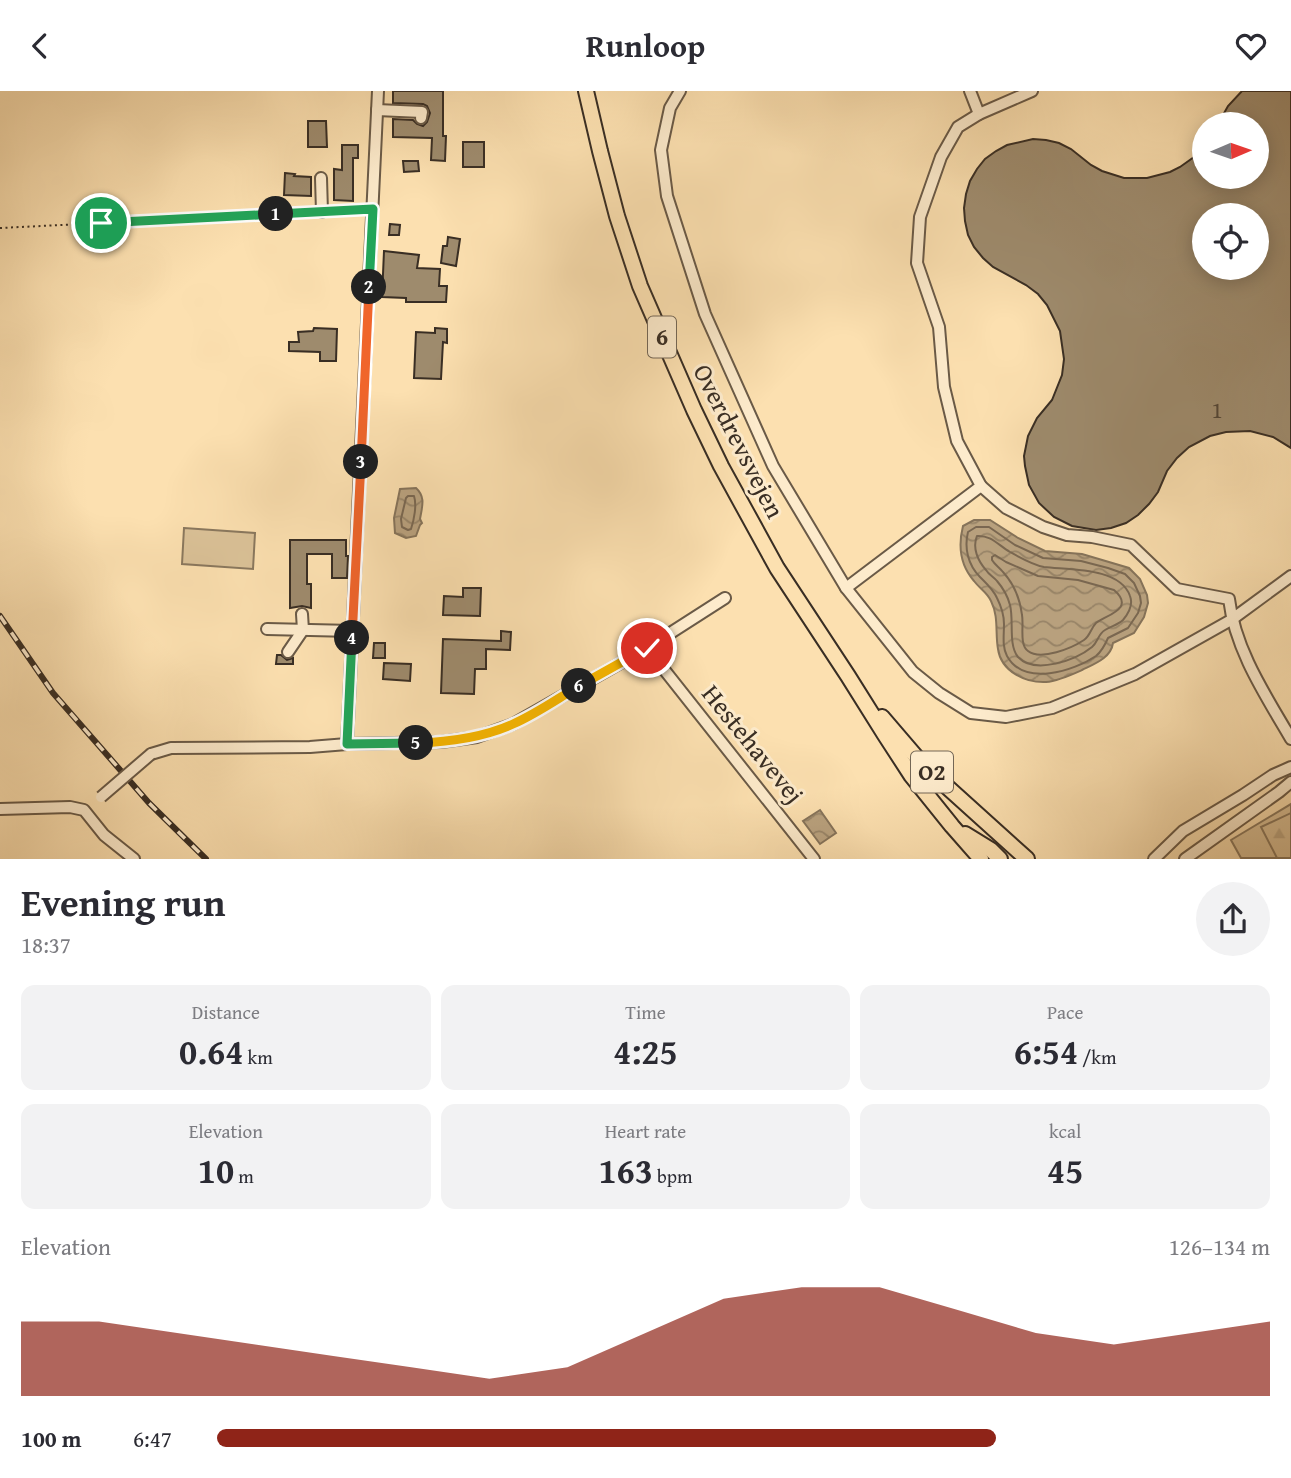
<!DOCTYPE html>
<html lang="en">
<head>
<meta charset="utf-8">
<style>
  :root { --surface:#fff; --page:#f2f2f3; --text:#2b2b33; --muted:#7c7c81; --accent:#8f2418 }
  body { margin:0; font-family:"Gentium Book Plus",serif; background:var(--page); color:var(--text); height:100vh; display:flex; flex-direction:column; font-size:26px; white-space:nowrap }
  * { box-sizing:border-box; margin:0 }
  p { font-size:23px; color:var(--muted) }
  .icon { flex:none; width:38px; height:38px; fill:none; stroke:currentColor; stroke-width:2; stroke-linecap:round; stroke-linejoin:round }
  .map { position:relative; height:768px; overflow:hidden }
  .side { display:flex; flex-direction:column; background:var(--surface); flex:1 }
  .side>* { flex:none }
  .needle { width:46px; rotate:88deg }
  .fabs { position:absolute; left:1192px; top:21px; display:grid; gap:14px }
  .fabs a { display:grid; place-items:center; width:77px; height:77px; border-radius:50%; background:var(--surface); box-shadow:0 4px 18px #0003; font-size:35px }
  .pin { position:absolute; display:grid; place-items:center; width:60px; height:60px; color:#fff; margin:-30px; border:4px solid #fff; border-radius:50%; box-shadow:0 2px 7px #0007 }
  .km { position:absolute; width:35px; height:35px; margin:-18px; border-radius:50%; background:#222; color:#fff; font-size:19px; line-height:35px; text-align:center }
  .round { display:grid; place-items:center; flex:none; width:74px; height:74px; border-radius:37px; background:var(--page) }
  .overview { display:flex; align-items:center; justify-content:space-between; height:119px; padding:0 21px }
  h1 { font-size:38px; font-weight:700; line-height:52px }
  .stats { display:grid; grid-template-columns:repeat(3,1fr); gap:10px; height:119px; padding:7px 21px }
  .stats div { display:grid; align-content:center; border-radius:14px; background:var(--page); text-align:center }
  .stats b { font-size:35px; font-weight:700 }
  .stats small { font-size:19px; font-weight:400 }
  .stats p { font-size:19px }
  .chart { height:196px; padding:14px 21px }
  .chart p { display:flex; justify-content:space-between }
  .chart svg { width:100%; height:126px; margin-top:7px; fill:var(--accent); opacity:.7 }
  ul { padding:0 21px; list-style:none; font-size:23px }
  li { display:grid; grid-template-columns:112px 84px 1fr; align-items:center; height:52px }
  li i { height:18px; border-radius:9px; background:var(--accent) }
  header { display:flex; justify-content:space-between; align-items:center; height:91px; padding:0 21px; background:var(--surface); font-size:32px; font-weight:700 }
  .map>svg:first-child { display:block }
</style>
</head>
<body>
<header><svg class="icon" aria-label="back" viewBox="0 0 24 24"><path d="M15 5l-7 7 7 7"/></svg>Runloop<svg class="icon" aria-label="heart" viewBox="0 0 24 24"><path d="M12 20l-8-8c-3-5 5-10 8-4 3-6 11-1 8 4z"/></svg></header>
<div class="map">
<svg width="1291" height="768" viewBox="0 0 1291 768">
  <defs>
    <pattern id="forest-firs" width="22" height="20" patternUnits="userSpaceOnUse" patternTransform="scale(1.75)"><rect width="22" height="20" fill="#dbc298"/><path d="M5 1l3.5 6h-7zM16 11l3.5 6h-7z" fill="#bda783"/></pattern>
    <pattern id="water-waves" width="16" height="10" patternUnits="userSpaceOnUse" patternTransform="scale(1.75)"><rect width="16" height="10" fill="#baa380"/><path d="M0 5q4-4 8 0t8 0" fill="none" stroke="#988569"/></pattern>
  </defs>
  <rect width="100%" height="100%" fill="#fce0b0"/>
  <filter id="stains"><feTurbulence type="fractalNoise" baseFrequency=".00286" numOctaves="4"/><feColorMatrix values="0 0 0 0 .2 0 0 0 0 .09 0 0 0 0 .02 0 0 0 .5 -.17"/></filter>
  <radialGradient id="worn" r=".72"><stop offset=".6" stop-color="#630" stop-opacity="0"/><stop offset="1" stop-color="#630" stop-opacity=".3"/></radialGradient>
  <g fill="#dbc298" stroke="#8a785e" stroke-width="2">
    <path d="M184,437L255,442L253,478L182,473Z"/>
    <path d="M1291,713V767H1241L1231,749Z"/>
  </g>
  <path fill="url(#forest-firs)" stroke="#8a785e" stroke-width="2" d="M1291,722V767H1277L1261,736Z"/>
  <g fill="url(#water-waves)" stroke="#86745b" stroke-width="2">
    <path d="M416,397C426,406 422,416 420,428L422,432L420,434L416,445L406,447L395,442L394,427L400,398Z"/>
    <path d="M974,429H990L1018,447L1045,460L1082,463L1129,477L1140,488L1147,504L1148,512L1144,526L1134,542L1113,552C1111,567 1094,573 1082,579C1071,584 1058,590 1046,591C1025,592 1001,580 998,558C995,542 999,526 991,510C987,501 980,498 974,490C960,474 958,455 963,435Z"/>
    <path d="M820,719L836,742L820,753L803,730Z"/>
  </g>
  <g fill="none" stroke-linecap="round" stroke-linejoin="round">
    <g stroke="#7a6852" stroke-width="2">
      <path d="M408,405H414C417,414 414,429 411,438L408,439L402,436L401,428L406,407Z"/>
      <path d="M976,436H989L1015,454L1043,467L1081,470L1108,477L1125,483L1134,492L1140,505L1141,512L1138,522L1128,537L1108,547C1105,554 1102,560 1096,565C1074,580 1024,596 1007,565C1002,556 1004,544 1004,533C1004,524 1001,515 997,507C993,498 987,493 980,486C968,474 964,457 968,441Z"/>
      <path d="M977,445C991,444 998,454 1010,461C1019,466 1033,474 1044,476C1068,479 1120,476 1130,505C1133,513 1129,522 1123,529C1118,534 1111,535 1105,539C1098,543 1098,551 1092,556C1076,569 1035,584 1018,566C1008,554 1014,529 1010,514C1008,506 1003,497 997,490C994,486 989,484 986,479C978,470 972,457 977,445Z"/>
      <path d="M995,464L1006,471L1038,485L1078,489L1114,499C1136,518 1106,524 1096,532C1091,537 1090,545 1084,549C1072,557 1041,570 1028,560C1019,554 1024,534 1022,524C1020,508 1014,493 1003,481C999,476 995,474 992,469V466Z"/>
    </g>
  </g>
  <g fill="#9e8b6d" stroke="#392e24" stroke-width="2" fill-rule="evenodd">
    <path d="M393,0H443V45H446L445,70L431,69L432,47L393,46V28L413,29L417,33L423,35L427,31L430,22L427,15L423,13L393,12Z"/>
    <path d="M1242,0H1291V357L1273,346L1250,340L1226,341L1210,345L1189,356L1177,367L1167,380L1158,401L1149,413L1138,424L1126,432L1111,437L1096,439L1072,435L1054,426L1039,412L1029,394L1025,375L1024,365L1028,345L1037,327L1052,309L1062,284L1064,268L1060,240L1047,214L1038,203L1026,194L993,176L983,167L974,156L968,144L965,130L964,117L966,103L970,90L977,78L985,68L996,60L1007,54L1033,48L1046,49L1059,52L1071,58L1091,74L1102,80L1124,87H1147L1170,81L1180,76L1204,59V86H1256V33H1218L1228,15ZM1204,124H1256V177H1204Z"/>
    <path d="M308,30H326L327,56H308Z"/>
    <rect x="463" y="51" width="21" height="25"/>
    <path d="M342,54H358V67H353V110L334,109V78L342,79Z"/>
    <path d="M403,70H418L419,80L404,81Z"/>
    <path d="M285,82L295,83L294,85L311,86V105L284,104Z"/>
    <path d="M390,133L400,134L399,144H389Z"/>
    <path d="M448,146L460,148L456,175L441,172L443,155H447Z"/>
    <path d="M384,160L419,164L417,177L440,178L439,195H447L446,211H406V207L382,206Z"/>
    <path d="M314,237L337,238L336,270H320V261L289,260V251H299L298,241L313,240Z"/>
    <path d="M435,237L447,238V252L443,251L441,288L414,287L416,241L435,242Z"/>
    <path d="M290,449H346V465H348L347,487H332V463H307V493H311V517L302,515L290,517Z"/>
    <path d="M463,497H481L480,525L443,524L444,505L463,506Z"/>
    <path d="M501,540L511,541L510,559L486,558V578H475L474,603L441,602L443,548L501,550Z"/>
    <path d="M374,552H385V567H373Z"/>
    <path d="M277,564H281L287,569L293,567V573H276Z"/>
    <path d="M384,572L411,573L410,590L383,588Z"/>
  </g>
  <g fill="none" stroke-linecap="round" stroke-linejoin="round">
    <defs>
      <g id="minor">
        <path d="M680,0L670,17L661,59L667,105L705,223L773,375L846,497L913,581L939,602L971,622L1006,626L1052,617L1135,583L1231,529L1291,485"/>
        <path d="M377,19L422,21L421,27"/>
        <path d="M979,23L1032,0"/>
        <path d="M321,87L322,121"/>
        <path d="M981,395L1006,417L1043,436L1067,444L1092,446L1131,454L1177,498L1229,508C1235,559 1266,605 1291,648"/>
        <path d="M846,497L981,395L957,350L944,296L939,236L917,172L920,126L941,66L958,36L979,23L970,0"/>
        <path d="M267,538L353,540"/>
        <path d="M647,557L814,768"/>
        <path d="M288,561L303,539L302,523"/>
        <path d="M347,653L441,651L477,646L513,633L647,557L725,507"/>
        <path d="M151,663L171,657L310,656L347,653L378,0"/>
        <path d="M0,718L70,716L84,719L104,744L134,768"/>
        <path d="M1154,768L1183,740L1243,704L1273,684L1291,676"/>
        <path d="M1185,768L1279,701L1291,691"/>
      </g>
      <g id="major">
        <path d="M586,0L600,60L617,125L640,195L694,319L721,375L777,477L848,585L885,644L911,684L952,735L981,768"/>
        <path d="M882,626L924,675L1027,768"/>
        <path d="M965,743L991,759L1000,768"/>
      </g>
    </defs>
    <use href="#minor" stroke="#6a5a47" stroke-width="14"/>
    <use href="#major" stroke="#392e24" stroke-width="18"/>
    <g stroke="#392e24" stroke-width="2" stroke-dasharray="2 3.5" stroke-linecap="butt">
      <path d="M333,120L362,119"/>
      <path d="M0,137L310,122"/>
    </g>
    <use href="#minor" stroke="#fdebcc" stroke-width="10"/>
    <use href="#major" stroke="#fce0b0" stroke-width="14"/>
    <defs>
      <path id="rail" d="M0,525L53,602L149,712L206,768"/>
    </defs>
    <use href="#rail" stroke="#392e24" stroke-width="6"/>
    <use href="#rail" stroke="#fdebcc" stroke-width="3.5" stroke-dasharray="10" stroke-linecap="butt"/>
    <defs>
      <path id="minor-bridge" d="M101,706L151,663"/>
    </defs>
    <use href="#minor-bridge" stroke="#6a5a47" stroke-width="14" stroke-linecap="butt"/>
    <use href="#minor-bridge" stroke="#fdebcc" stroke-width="10"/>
  </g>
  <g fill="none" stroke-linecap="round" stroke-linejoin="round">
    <defs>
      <path id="split-1" d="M101,132L276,123"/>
      <path id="split-2" d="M276,123L373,118L369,196"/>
      <path id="split-3" d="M361,371L369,196"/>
      <path id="split-4" d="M352,547L361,371"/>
      <path id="split-5" d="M352,547L347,653L416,652"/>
      <path id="split-6" d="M416,652C449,651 482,647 513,633C536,623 557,608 579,595"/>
      <path id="split-7" d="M579,595L647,557"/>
    </defs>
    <use href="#split-1" stroke="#fff" stroke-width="14"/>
    <use href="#split-2" stroke="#fff" stroke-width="14"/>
    <use href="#split-3" stroke="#fff" stroke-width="14"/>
    <use href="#split-4" stroke="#fff" stroke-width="14"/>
    <use href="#split-5" stroke="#fff" stroke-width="14"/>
    <use href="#split-6" stroke="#fff" stroke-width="14"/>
    <use href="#split-7" stroke="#fff" stroke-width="14"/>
    <use href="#split-1" stroke="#22a559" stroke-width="9"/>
    <use href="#split-2" stroke="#22a559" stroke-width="9"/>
    <use href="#split-3" stroke="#f0652b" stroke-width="9"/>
    <use href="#split-4" stroke="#f0652b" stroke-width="9"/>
    <use href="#split-5" stroke="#22a559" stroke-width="9"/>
    <use href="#split-6" stroke="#f5b400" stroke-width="9"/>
    <use href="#split-7" stroke="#f5b400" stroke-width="9"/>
  </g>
  <g text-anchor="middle" stroke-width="6" stroke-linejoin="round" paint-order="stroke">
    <g font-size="23" fill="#524536">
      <text x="1217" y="327">1</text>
    </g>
    <g fill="#fdebcc" stroke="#746756" stroke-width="2">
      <rect x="648" y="225.5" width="28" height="41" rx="5"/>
      <rect x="911" y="660.5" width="42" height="41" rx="5"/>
    </g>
    <g font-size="24" font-weight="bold" fill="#392e24">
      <text x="662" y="254">6</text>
      <text x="932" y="689">O2</text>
    </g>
    <g font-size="26" fill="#392e24" stroke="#fdebcc">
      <text transform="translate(739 350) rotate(63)" y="9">Overdrevsvejen</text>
      <text transform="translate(753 653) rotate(51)" y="9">Hestehavevej</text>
    </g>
  </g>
  <rect width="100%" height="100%" filter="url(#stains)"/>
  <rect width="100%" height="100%" fill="url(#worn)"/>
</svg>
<div class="fabs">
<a><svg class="needle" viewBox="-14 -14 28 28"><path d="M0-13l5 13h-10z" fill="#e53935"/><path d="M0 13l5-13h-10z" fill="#7c7c81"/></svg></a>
<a><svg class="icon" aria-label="locate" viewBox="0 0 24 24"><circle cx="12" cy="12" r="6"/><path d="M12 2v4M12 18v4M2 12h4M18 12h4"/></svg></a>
</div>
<div class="pin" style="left:101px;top:132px;background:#1e9e55"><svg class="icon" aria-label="arrive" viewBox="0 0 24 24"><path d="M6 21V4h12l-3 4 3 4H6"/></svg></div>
<div class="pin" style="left:647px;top:557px;background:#d93025"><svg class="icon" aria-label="check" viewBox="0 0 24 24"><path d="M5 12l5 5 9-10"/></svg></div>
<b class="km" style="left:276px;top:123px">1</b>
<b class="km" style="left:369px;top:196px">2</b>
<b class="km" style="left:361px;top:371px">3</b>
<b class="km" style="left:352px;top:547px">4</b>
<b class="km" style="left:416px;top:652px">5</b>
<b class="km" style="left:579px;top:595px">6</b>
</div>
<section class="side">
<div class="overview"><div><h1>Evening run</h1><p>18:37</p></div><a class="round"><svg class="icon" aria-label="share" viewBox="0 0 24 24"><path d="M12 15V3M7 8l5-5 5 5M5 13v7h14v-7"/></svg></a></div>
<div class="stats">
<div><p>Distance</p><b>0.64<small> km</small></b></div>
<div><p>Time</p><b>4:25</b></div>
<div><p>Pace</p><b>6:54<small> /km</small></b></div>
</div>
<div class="stats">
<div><p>Elevation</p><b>10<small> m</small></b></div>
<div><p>Heart rate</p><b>163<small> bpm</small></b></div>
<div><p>kcal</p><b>45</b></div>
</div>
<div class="chart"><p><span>Elevation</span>126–134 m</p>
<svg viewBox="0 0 160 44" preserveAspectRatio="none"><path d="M0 44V18L10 18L20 22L30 26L40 30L50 34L60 38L70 34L80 22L90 10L100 6L110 6L120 14L130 22L140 26L150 22L160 18V44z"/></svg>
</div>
<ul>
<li><b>100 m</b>6:47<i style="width:74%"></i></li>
</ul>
</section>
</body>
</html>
